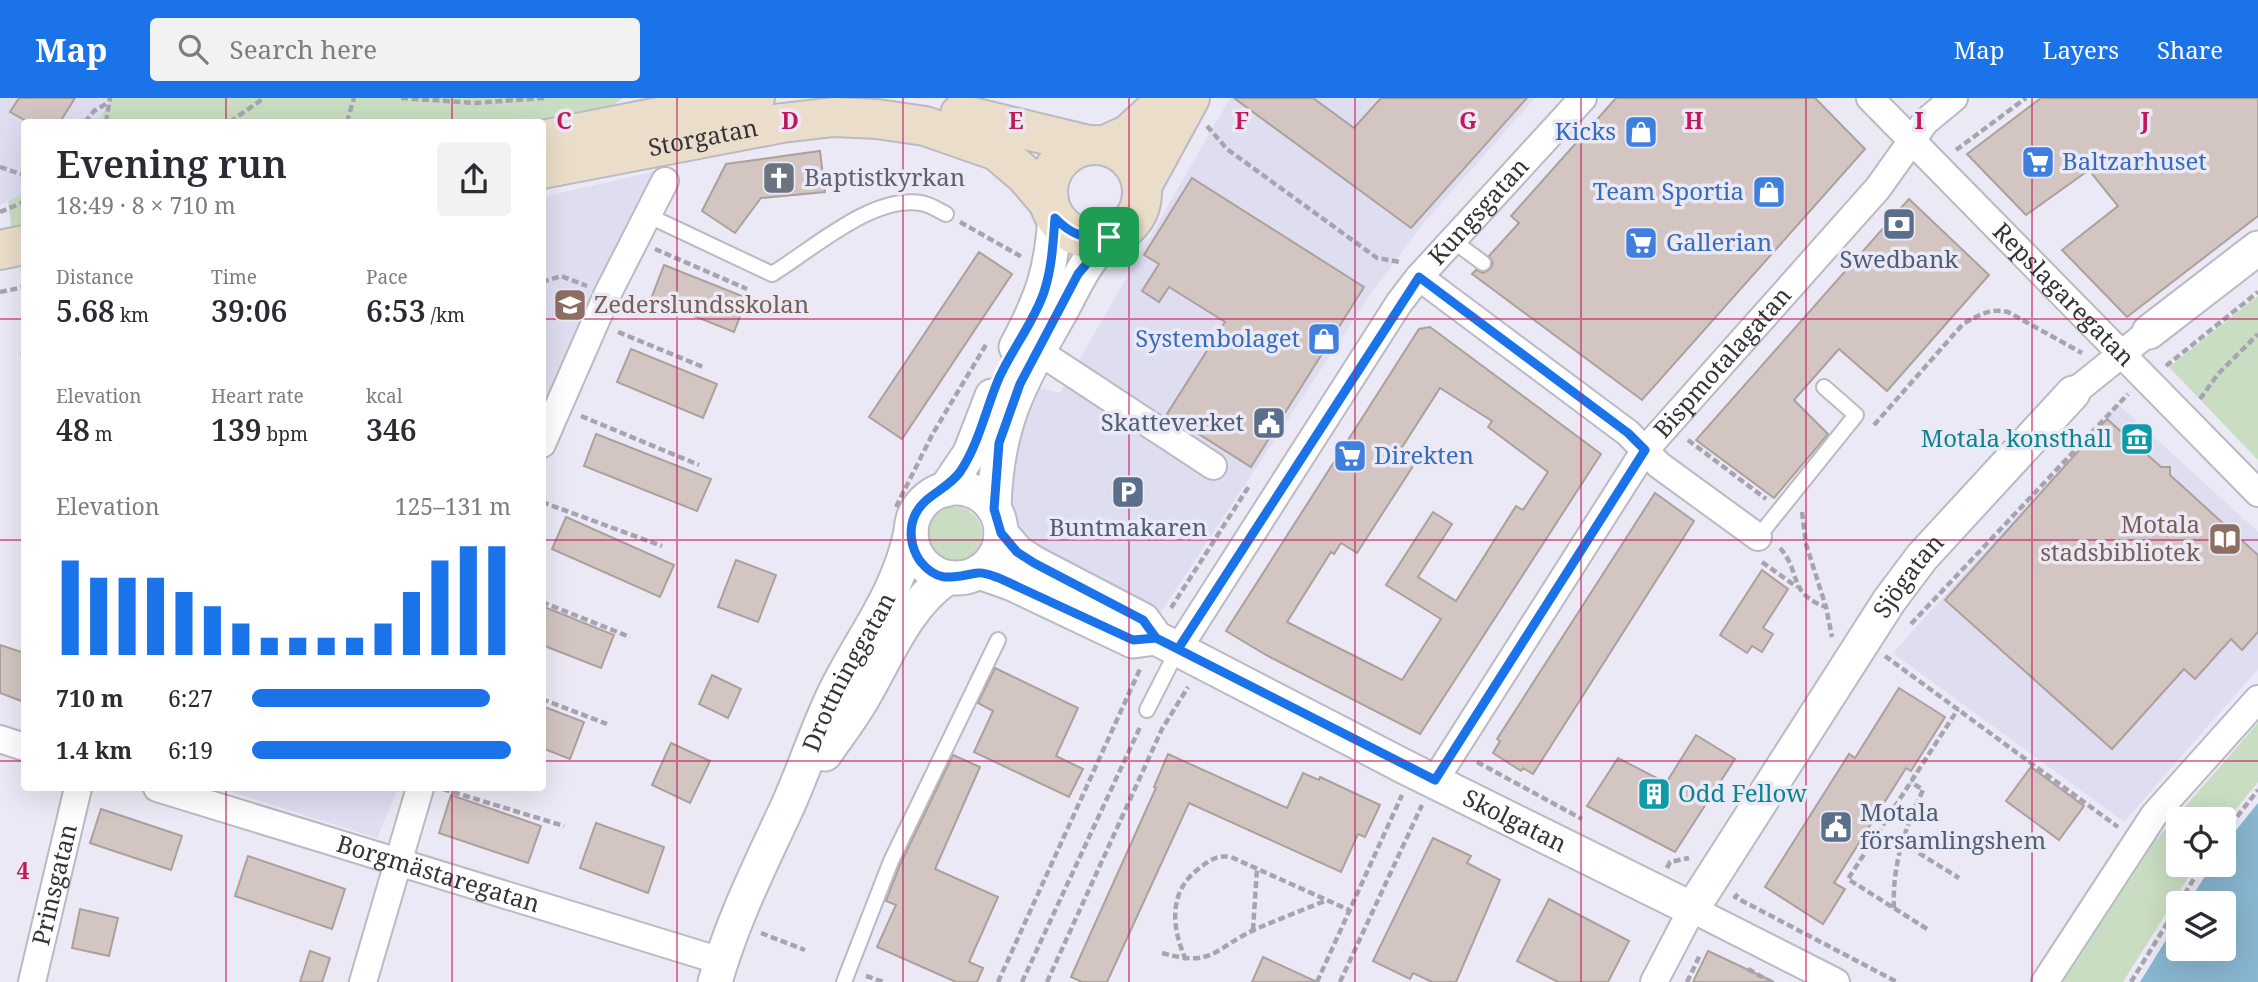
<!DOCTYPE html>
<html lang="en">
<head>
<meta charset="utf-8">
<style>
  :root { --surface:#fff; --page:#f2f2f3; --text:#2b2b33; --muted:#7c7c81; --accent:#1a73e8 }
  body { margin:0; font-family:"Noto Serif",serif; background:var(--page); color:var(--text); height:100vh; display:flex; flex-direction:column; font-size:26px; white-space:nowrap }
  * { box-sizing:border-box; margin:0 }
  p { font-size:23px; color:var(--muted) }
  .icon { flex:none; width:38px; height:38px; fill:none; stroke:currentColor; stroke-width:2; stroke-linecap:round; stroke-linejoin:round }
  .map { position:relative; flex:1; overflow:hidden }
  .drawer { position:absolute; left:21px; top:21px; width:525px; height:672px; display:flex; flex-direction:column; background:var(--surface); border-radius:7px; box-shadow:0 7px 28px #0002 }
  .drawer>* { flex:none }
  .fabs { position:absolute; left:2166px; top:709px; display:grid; gap:14px }
  .fabs a { display:grid; place-items:center; width:70px; height:70px; border-radius:7px; background:var(--surface); box-shadow:0 7px 28px #0002; font-size:35px }
  .pin { position:absolute; display:grid; place-items:center; width:60px; height:60px; color:#fff; margin:-30px; border-radius:14px; box-shadow:0 4px 10px #0006 }
  .round { display:grid; place-items:center; flex:none; width:74px; height:74px; border-radius:7px; background:var(--page) }
  .overview { display:flex; align-items:center; justify-content:space-between; height:119px; padding:0 35px }
  h1 { font-size:38px; font-weight:600; line-height:52px }
  .metrics { display:grid; grid-template-columns:repeat(3,1fr); gap:10px; height:119px; padding:7px 35px }
  .metrics div { display:grid; align-content:center }
  .metrics b { font-size:30px; font-weight:600 }
  .metrics small { font-size:19px; font-weight:400 }
  .metrics p { font-size:19px }
  .chart { height:196px; padding:14px 35px }
  .chart p { display:flex; justify-content:space-between }
  .chart svg { width:100%; height:126px; margin-top:7px; stroke:var(--accent); stroke-width:6 }
  ul { padding:0 35px; list-style:none; font-size:23px }
  li { display:grid; grid-template-columns:112px 84px 1fr; align-items:center; height:52px }
  li i { height:18px; border-radius:9px; background:var(--accent) }
  header { display:flex; align-items:center; gap:42px; box-sizing:border-box; height:98px; padding:0 35px; background:var(--accent); color:#fff }
  header strong { font-size:33px }
  nav { display:flex; gap:38px; margin-inline-start:auto; font-size:24px }
  .search { width:490px; height:63px; background:var(--page); display:flex; align-items:center; gap:18px; box-sizing:border-box; padding:0 24px; border-radius:7px; color:var(--muted); font-size:26px }
  .map>svg:first-child { display:block }
</style>
</head>
<body>
<header>
<strong>Map</strong>
<div class="search"><svg class="icon" aria-label="search" viewBox="0 0 24 24"><circle cx="10" cy="10" r="6"/><path d="M15 15l6 6"/></svg>Search here</div>
<nav><a>Map</a><a>Layers</a><a>Share</a></nav>
</header>
<div class="map">
<svg width="2258" height="884" viewBox="0 0 2258 884">
  <rect width="100%" height="100%" fill="#eae9f5"/>
  <g fill="#dfdef1">
    <path d="M0,0H113L97,24H24V95L0,107Z"/>
    <path d="M1230,0H1535L1421,128L1372,194L1159,517L1037,458L1013,431L1005,396L1032,288L1060,295Z"/>
    <path d="M660,72L543,336V99Z"/>
    <path d="M2118,306L2258,434V571L2124,724L1893,555Z"/>
    <path d="M219,690H398L377,740Z"/>
  </g>
  <g fill="#c8ddc2">
    <path d="M113,0H623L605,14L536,24H97Z"/>
    <path d="M24,95V139L13,142L8,103Z"/>
    <path d="M2258,198V362L2169,269Z"/>
    <circle cx="955" cy="436" r="27"/>
    <path d="M2258,625V684L2224,726V721H2179V766L2196,767L2123,884H2063L2155,743Z"/>
  </g>
  <path fill="#88b5cf" d="M2258,705V884H2140L2179,821V850H2224V805H2188L2212,767L2224,766V747Z"/>
  <g fill="#d3c5c1" stroke="#ada09c" stroke-width="2" fill-rule="evenodd">
    <path d="M19,0H75L60,24H28L10,14Z"/>
    <path d="M1234,0H1313L1354,30L1381,0H1527L1411,130Z"/>
    <path d="M1616,0H1815L1865,51L1642,302L1472,176L1476,172L1483,175L1490,171L1493,165L1489,158L1519,125L1511,118Z"/>
    <path d="M2041,0H2258V118L2127,219L2062,152L2118,108L2089,72L2026,117L1967,56Z"/>
    <path d="M820,53L825,94L761,100L735,135L702,113L726,66Z"/>
    <path d="M1192,80L1364,189L1251,369L1167,316L1225,224L1169,189L1159,204L1142,193L1159,166L1144,157Z"/>
    <path d="M1909,101L1989,177L1887,293L1839,251L1794,302L1828,336L1774,400L1696,342Z"/>
    <path d="M979,154L1012,176L902,341L869,319Z"/>
    <path d="M664,167L747,200L734,234L651,201Z"/>
    <path d="M1430,229L1601,356L1420,636L1266,557L1226,533L1419,231ZM1440,290L1492,323L1488,329L1548,374L1523,412L1516,408L1456,503L1418,479L1452,426L1433,414L1386,487L1441,521L1402,582L1287,524L1331,454L1334,456L1341,445L1357,455L1415,365L1399,354Z"/>
    <path d="M631,251L717,286L703,320L617,284Z"/>
    <path d="M2107,321L2161,369H2170V377L2258,457V534L2242,552L2231,541L2195,581L2184,571L2112,651L1945,502Z"/>
    <path d="M596,336L711,381L697,413L584,368Z"/>
    <path d="M1655,395L1694,423L1533,676L1523,670L1521,673L1493,655L1500,643L1497,641Z"/>
    <path d="M566,419L674,467L660,499L552,451Z"/>
    <path d="M736,462L776,477L758,524L718,509Z"/>
    <path d="M1762,472L1788,491L1763,530L1773,536L1762,554L1752,548L1747,555L1720,537Z"/>
    <path d="M542,508L614,537L601,570L542,547Z"/>
    <path d="M0,547L24,555V604L0,595Z"/>
    <path d="M995,570L1078,610L1056,658L1083,671L1069,699L974,654L993,613L978,605Z"/>
    <path d="M712,577L741,591L728,620L699,606Z"/>
    <path d="M1899,590L1945,619L1911,673L1906,670L1834,785L1845,791L1823,826L1765,789L1849,656L1855,660Z"/>
    <path d="M542,608L584,624L570,661L542,650Z"/>
    <path d="M1696,637L1735,661L1675,754L1587,708L1618,660L1666,685Z"/>
    <path d="M671,645L710,663L690,705L652,687Z"/>
    <path d="M1168,656L1287,710L1303,675L1319,682L1320,679L1380,707L1365,739L1358,736L1341,774L1189,705L1107,884H1082L1071,879L1156,690L1154,689Z"/>
    <path d="M953,657L980,669L935,771L998,799L969,864L983,870L977,884H956L877,849L896,807L886,803L900,767Z"/>
    <path d="M2031,669L2084,708L2059,742L2006,703Z"/>
    <path d="M451,697L541,728L528,765L439,735Z"/>
    <path d="M101,711L182,738L171,772L90,745Z"/>
    <path d="M596,725L664,749L648,795L580,770Z"/>
    <path d="M1433,740L1471,758L1467,765L1500,782L1456,884H1432L1413,875L1410,881L1373,863Z"/>
    <path d="M248,758L345,791L332,831L235,798Z"/>
    <path d="M1549,801L1629,843L1608,884H1558L1517,863Z"/>
    <path d="M80,811L118,820L109,858L72,850Z"/>
    <path d="M310,853L330,860L322,884H300Z"/>
    <path d="M1708,853L1774,884H1693Z"/>
    <path d="M1263,859L1317,884H1252Z"/>
  </g>
  <g fill="none" stroke-linecap="round" stroke-linejoin="round">
    <defs>
      <g id="service">
        <path d="M647,117L772,176C813,151 872,97 921,105C929,106 938,112 946,116"/>
        <path d="M1452,142L1483,165"/>
        <path d="M1758,439L1856,317L1824,289"/>
        <path d="M1147,612L1178,551"/>
        <path d="M844,884L891,763L998,542"/>
      </g>
      <g id="minor">
        <path id="s1" d="M1870,0L2258,395"/>
        <path d="M1419,179L1628,335L1659,367L1758,439"/>
        <path d="M1038,253L1213,368"/>
        <path d="M2073,295L2149,234"/>
        <path d="M542,346L608,195L665,83"/>
        <path id="s2" d="M1178,551L1399,205L1419,179L1583,0"/>
        <path d="M0,641L24,649"/>
        <path id="s3" d="M1435,682L1645,352L1878,90L1925,24L1954,0"/>
        <path id="s4" d="M157,690L721,863"/>
        <path id="s5" d="M32,884L78,690"/>
        <path d="M363,884L420,690"/>
        <path d="M1654,884L1692,811L1836,884"/>
        <path d="M2045,884L2154,717L2258,601"/>
      </g>
      <g id="tertiary">
        <path d="M2149,234L2258,150"/>
        <path d="M1016,249C1042,200 1051,175 1055,120"/>
        <circle cx="956" cy="435" r="45"/>
        <path d="M945,392L970,355L992,298"/>
        <path d="M994,411C996,326 1019,287 1060,215C1077,184 1083,166 1109,139"/>
        <path id="s6" d="M1001,435L1017,454L1034,465L1143,522L1156,540L1407,670L1692,811L1889,503L1922,459L2073,295"/>
        <path d="M979,474L1013,486L1133,543L1156,540"/>
        <path d="M825,656C838,637 853,618 864,598C888,557 907,507 947,480"/>
        <path id="s7" d="M715,884C732,824 758,772 784,716C804,674 817,629 838,588C866,534 898,495 911,434"/>
      </g>
      <g id="secondary">
        <path d="M960,16L1088,47"/>
        <path d="M542,42L755,0"/>
        <circle cx="1095" cy="94" r="47"/>
        <path d="M1105,47L1129,36L1168,0"/>
        <path id="s8" d="M542,71L782,25L834,19L877,21L925,28L997,53L1025,77L1049,105"/>
        <path d="M1142,88L1190,0"/>
        <path d="M0,152L24,147"/>
      </g>
    </defs>
    <use href="#service" stroke="#bab9c4" stroke-width="18"/>
    <use href="#minor" stroke="#bab9c4" stroke-width="30"/>
    <use href="#tertiary" stroke="#bab9c4" stroke-width="37"/>
    <use href="#secondary" stroke="#bab9c4" stroke-width="42"/>
    <g stroke="#a6a5af" stroke-width="4.5" stroke-dasharray="7 3.5" stroke-linecap="butt">
      <path d="M401,0L475,5L544,0"/>
      <path d="M85,24L94,13L109,4"/>
      <path d="M106,24L110,0"/>
      <path d="M230,24L264,0"/>
      <path d="M347,24L354,0"/>
      <path d="M1207,28L1227,51L1377,160L1400,164"/>
      <path d="M1956,52L2026,0"/>
      <path d="M0,69L24,77"/>
      <path d="M0,114L24,104"/>
      <path d="M960,124L1022,159"/>
      <path d="M655,151L747,191"/>
      <path d="M542,184L561,178L587,188"/>
      <path d="M0,194L24,189"/>
      <path d="M618,234L703,269"/>
      <path d="M21,257L24,256"/>
      <path d="M2166,268L2258,194"/>
      <path d="M2200,301L2218,276L2258,236"/>
      <path d="M581,318L699,367"/>
      <path d="M1874,327L1963,226C1979,217 1990,210 2008,214L2082,255"/>
      <path d="M1688,342L1766,401"/>
      <path d="M542,404L662,448"/>
      <path d="M896,409L932,337L987,245"/>
      <path d="M1802,414L1806,446L1826,509"/>
      <path d="M1780,450C1802,475 1787,495 1826,509L1832,539"/>
      <path d="M1762,464L1797,489"/>
      <path d="M542,504L630,539"/>
      <path d="M1171,510L1249,388"/>
      <path d="M1911,526L2128,296"/>
      <path d="M1885,558L2118,729"/>
      <path d="M542,601L607,626"/>
      <path d="M1477,664L1582,721"/>
      <path d="M443,691L564,728"/>
      <path d="M2224,735L2258,692"/>
      <path d="M1901,744L1959,780"/>
      <path d="M1667,770L1670,764L1689,760"/>
      <path d="M1738,796L1735,799L1897,884"/>
      <path d="M2179,805L2203,766"/>
      <path d="M1894,810C1892,766 1905,731 1923,692L1911,684"/>
      <path d="M1927,831L1848,781L1958,611"/>
      <path d="M1253,832L1257,770"/>
      <path d="M761,835L805,852"/>
      <path d="M1162,855C1214,870 1214,850 1256,831C1279,821 1303,812 1327,802"/>
      <path d="M1186,862C1171,829 1168,792 1201,769C1211,761 1218,757 1231,759L1349,812"/>
      <path d="M1748,871L1771,884"/>
      <path d="M866,878L884,884"/>
      <path d="M998,884L1140,571"/>
      <path d="M1022,884L1141,627"/>
      <path d="M1047,884L1162,631L1188,589"/>
      <path d="M1317,884L1402,697"/>
      <path d="M1340,884L1422,707"/>
      <path d="M1687,884L1700,857"/>
      <path d="M2131,884L2179,806"/>
    </g>
    <use href="#service" stroke="#fff" stroke-width="14"/>
    <use href="#minor" stroke="#fff" stroke-width="26"/>
    <use href="#tertiary" stroke="#fff" stroke-width="33"/>
    <use href="#secondary" stroke="#eadeca" stroke-width="38"/>
  </g>
  <g fill="none" stroke-linecap="round" stroke-linejoin="round">
    <defs>
      <path id="route" d="M1109,139L1078,176L1020,286L999,345L994,411L1001,435L1017,454L1034,465L1143,522L1156,540L1435,682L1645,352L1628,335L1419,179L1178,551L1156,540L1133,542L999,480C993,478 984,474 978,475C955,478 939,487 920,463C911,450 908,432 915,417C924,397 947,392 960,374C979,346 986,310 999,280C1012,251 1034,224 1044,194C1052,170 1053,145 1055,120C1071,137 1086,142 1109,139"/>
    </defs>
    <use href="#route" stroke="#fff" stroke-width="14"/>
    <use href="#route" stroke="#1a73e8" stroke-width="9"/>
  </g>
  <path fill="none" stroke="#c2185b" stroke-width="2" stroke-opacity="0.55" d="M226,0V24M452,0V24M677,0V884M903,0V884M1129,0V884M1355,0V884M1581,0V884M1806,0V884M2032,0V884M0,221H24M542,221H2258M0,442H24M542,442H2258M0,663H24M542,663H2258M226,690V884M452,690V884"/>
  <defs>
    <symbol id="shop-square" viewBox="-11 -11 22 22"><rect x="-9" y="-9" width="18" height="18" rx="4" fill="#3f7fe0" stroke="#eae9f5"/><path d="M-5-2.5h2.3a2.7 3.5 0 0 1 5.4 0H5L5.5 6h-11ZM-1.5-2.5h3a1.5 2.3 0 0 0-3 0Z" fill="#fff"/></symbol>
    <symbol id="supermarket-square" viewBox="-11 -11 22 22"><rect x="-9" y="-9" width="18" height="18" rx="4" fill="#3f7fe0" stroke="#eae9f5"/><path d="M-6-5.5h2.5l.6 2H6L4.5 2H-2.5L-4.4-4H-6ZM-1.5 3.2a1.3 1.3 0 1 0 .1 0ZM3 3.2a1.3 1.3 0 1 0 .1 0Z" fill="#fff"/></symbol>
    <symbol id="church-square" viewBox="-11 -11 22 22"><rect x="-9" y="-9" width="18" height="18" rx="4" fill="#6b7280" stroke="#eae9f5"/><path d="M-1.2-6h2.4v3.5h3.3v2.4h-3.3V6h-2.4V-.1h-3.3v-2.4h3.3Z" fill="#fff"/></symbol>
    <symbol id="bank-square" viewBox="-11 -11 22 22"><rect x="-9" y="-9" width="18" height="18" rx="4" fill="#5c6f8a" stroke="#eae9f5"/><path d="M-6-4H6V4H-6ZM0-2.3a2.3 2.3 0 1 0 0 4.6a2.3 2.3 0 1 0 0-4.6Z" fill="#fff"/></symbol>
    <symbol id="school-square" viewBox="-11 -11 22 22"><rect x="-9" y="-9" width="18" height="18" rx="4" fill="#8d6e63" stroke="#eae9f5"/><path d="M0-5L7-2L0 1L-7-2ZM-4 1L0 2.5L4 1V4Q0 6-4 4Z" fill="#fff"/></symbol>
    <symbol id="civic-square" viewBox="-11 -11 22 22"><rect x="-9" y="-9" width="18" height="18" rx="4" fill="#5c6f8a" stroke="#eae9f5"/><path d="M-.6-6.5H3V-4.5H.6V-3L4-1V1h2V6H-6V1h2V-1L-.6-3ZM-1.2 2.5V6h2.4V2.5Z" fill="#fff"/></symbol>
    <symbol id="museum-square" viewBox="-11 -11 22 22"><rect x="-9" y="-9" width="18" height="18" rx="4" fill="#0f9aa8" stroke="#eae9f5"/><path d="M0-6L6-3V-2H-6V-3ZM-5-1h2V3h-2ZM-1-1h2V3h-2ZM3-1h2V3H3ZM-6 4H6V6H-6Z" fill="#fff"/></symbol>
    <symbol id="parking-square" viewBox="-11 -11 22 22"><rect x="-9" y="-9" width="18" height="18" rx="4" fill="#5c6f8a" stroke="#eae9f5"/><path d="M-3.5-5.5H1a3.5 3.5 0 0 1 0 7H-1V5.5H-3.5ZM-1-3.4V-.6H.8a1.4 1.4 0 0 0 0-2.8Z" fill="#fff"/></symbol>
    <symbol id="library-square" viewBox="-11 -11 22 22"><rect x="-9" y="-9" width="18" height="18" rx="4" fill="#8d6e63" stroke="#eae9f5"/><path d="M-6-4Q-3-5.5-.7-3.5V5Q-3 3-6 4ZM6-4Q3-5.5 .7-3.5V5Q3 3 6 4Z" fill="#fff"/></symbol>
    <symbol id="building-square" viewBox="-11 -11 22 22"><rect x="-9" y="-9" width="18" height="18" rx="4" fill="#0f9aa8" stroke="#eae9f5"/><path d="M-4-6H4V6H1V3H-1V6H-4ZM-2.5-4.3h1.7v1.8h-1.7ZM.8-4.3h1.7v1.8H.8ZM-2.5-1h1.7V.8h-1.7ZM.8-1h1.7V.8H.8Z" fill="#fff"/></symbol>
  </defs>
  <g fill-rule="evenodd">
    <use href="#shop-square" x="1622" y="15" width="38" height="38"/>
    <use href="#supermarket-square" x="2019" y="45" width="38" height="38"/>
    <use href="#church-square" x="760" y="61" width="38" height="38"/>
    <use href="#shop-square" x="1750" y="75" width="38" height="38"/>
    <use href="#bank-square" x="1880" y="107" width="38" height="38"/>
    <use href="#supermarket-square" x="1622" y="126" width="38" height="38"/>
    <use href="#school-square" x="551" y="188" width="38" height="38"/>
    <use href="#shop-square" x="1305" y="222" width="38" height="38"/>
    <use href="#civic-square" x="1250" y="306" width="38" height="38"/>
    <use href="#museum-square" x="2118" y="322" width="38" height="38"/>
    <use href="#supermarket-square" x="1331" y="339" width="38" height="38"/>
    <use href="#parking-square" x="1109" y="375" width="38" height="38"/>
    <use href="#library-square" x="2206" y="422" width="38" height="38"/>
    <use href="#building-square" x="1635" y="677" width="38" height="38"/>
    <use href="#civic-square" x="1817" y="710" width="38" height="38"/>
  </g>
  <g text-anchor="middle" stroke-width="7" stroke-linejoin="round" paint-order="stroke">
    <g font-size="24" fill="#366cbe" stroke="#eae9f5" text-anchor="end">
      <text x="1616" y="42">Kicks</text>
      <text x="2062" y="72" text-anchor="start">Baltzarhuset</text>
      <text x="1744" y="102">Team Sportia</text>
      <text x="1666" y="153" text-anchor="start">Gallerian</text>
      <text x="1300" y="249">Systembolaget</text>
      <text x="1374" y="366" text-anchor="start">Direkten</text>
    </g>
    <g font-size="24" fill="#343338" stroke="#eae9f5">
      <text dy="8" stroke="none"><textPath href="#s8" startOffset="164">Storgatan</textPath></text>
      <text dy="8" stroke="none"><textPath href="#s2" startOffset="532">Kungsgatan</textPath></text>
      <text dy="8" stroke="none"><textPath href="#s1" startOffset="276">Repslagaregatan</textPath></text>
      <text dy="8" stroke="none"><textPath href="#s3" startOffset="508">Bispmotalagatan</textPath></text>
      <text dy="8" stroke="none"><textPath href="#s6" startOffset="1188">Sjögatan</textPath></text>
      <text dy="8" stroke="none"><textPath href="#s7" startOffset="338">Drottninggatan</textPath></text>
      <text dy="8" stroke="none"><textPath href="#s6" startOffset="593">Skolgatan</textPath></text>
      <text dy="8" stroke="none"><textPath href="#s4" startOffset="294">Borgmästaregatan</textPath></text>
      <text dy="8" stroke="none"><textPath href="#s5" startOffset="100">Prinsgatan</textPath></text>
    </g>
    <g font-size="24" fill="#5b616d" stroke="#eae9f5" text-anchor="start">
      <text x="804" y="88">Baptistkyrkan</text>
    </g>
    <g font-size="24" fill="#4e5e75" stroke="#eae9f5">
      <text x="1899" y="170">Swedbank</text>
      <text x="1244" y="333" text-anchor="end">Skatteverket</text>
      <text x="1128" y="438">Buntmakaren</text>
      <text x="1860" y="723" text-anchor="start">Motala<tspan x="1860" dy="28">församlingshem</tspan></text>
    </g>
    <g font-size="24" fill="#785e54" stroke="#eae9f5" text-anchor="start">
      <text x="594" y="215">Zederslundsskolan</text>
      <text x="2200" y="435" text-anchor="end">Motala<tspan x="2200" dy="28">stadsbibliotek</tspan></text>
    </g>
    <g font-size="24" fill="#0d838f" stroke="#eae9f5" text-anchor="end">
      <text x="2112" y="349">Motala konsthall</text>
      <text x="1678" y="704" text-anchor="start">Odd Fellow</text>
    </g>
  </g>
  <g font-size="23" text-anchor="middle" font-weight="bold" fill="#c2185b" stroke="#eae9f5" stroke-width="7" stroke-linejoin="round" paint-order="stroke">
    <text x="564" y="31">C</text>
    <text x="790" y="31">D</text>
    <text x="1016" y="31">E</text>
    <text x="1242" y="31">F</text>
    <text x="1468" y="31">G</text>
    <text x="1694" y="31">H</text>
    <text x="1919" y="31">I</text>
    <text x="2145" y="31">J</text>
    <text x="23" y="781">4</text>
  </g>
</svg>
<div class="fabs">
<a><svg class="icon" aria-label="locate" viewBox="0 0 24 24"><circle cx="12" cy="12" r="6"/><path d="M12 2v4M12 18v4M2 12h4M18 12h4"/></svg></a>
<a><svg class="icon" aria-label="layers" viewBox="0 0 24 24"><path d="M12 4l9 5-9 5-9-5zM3 14l9 5 9-5"/></svg></a>
</div>
<div class="pin" style="left:1109px;top:139px;background:#1e9e55"><svg class="icon" aria-label="arrive" viewBox="0 0 24 24"><path d="M6 21V4h12l-3 4 3 4H6"/></svg></div>
<section class="drawer">
<div class="overview"><div><h1>Evening run</h1><p>18:49 · 8 × 710 m</p></div><a class="round"><svg class="icon" aria-label="share" viewBox="0 0 24 24"><path d="M12 15V3M7 8l5-5 5 5M5 13v7h14v-7"/></svg></a></div>
<div class="metrics">
<div><p>Distance</p><b>5.68<small> km</small></b></div>
<div><p>Time</p><b>39:06</b></div>
<div><p>Pace</p><b>6:53<small> /km</small></b></div>
</div>
<div class="metrics">
<div><p>Elevation</p><b>48<small> m</small></b></div>
<div><p>Heart rate</p><b>139<small> bpm</small></b></div>
<div><p>kcal</p><b>346</b></div>
</div>
<div class="chart"><p><span>Elevation</span>125–131 m</p>
<svg viewBox="0 0 160 44" preserveAspectRatio="none"><path d="M5 44V11M15 44V17M25 44V17M35 44V17M45 44V22M55 44V27M65 44V33M75 44V38M85 44V38M95 44V38M105 44V38M115 44V33M125 44V22M135 44V11M145 44V6M155 44V6"/></svg>
</div>
<ul>
<li><b>710 m</b>6:27<i style="width:92%"></i></li>
<li><b>1.4 km</b>6:19<i style="width:100%"></i></li>
</ul>
</section>
</div>
</body>
</html>
